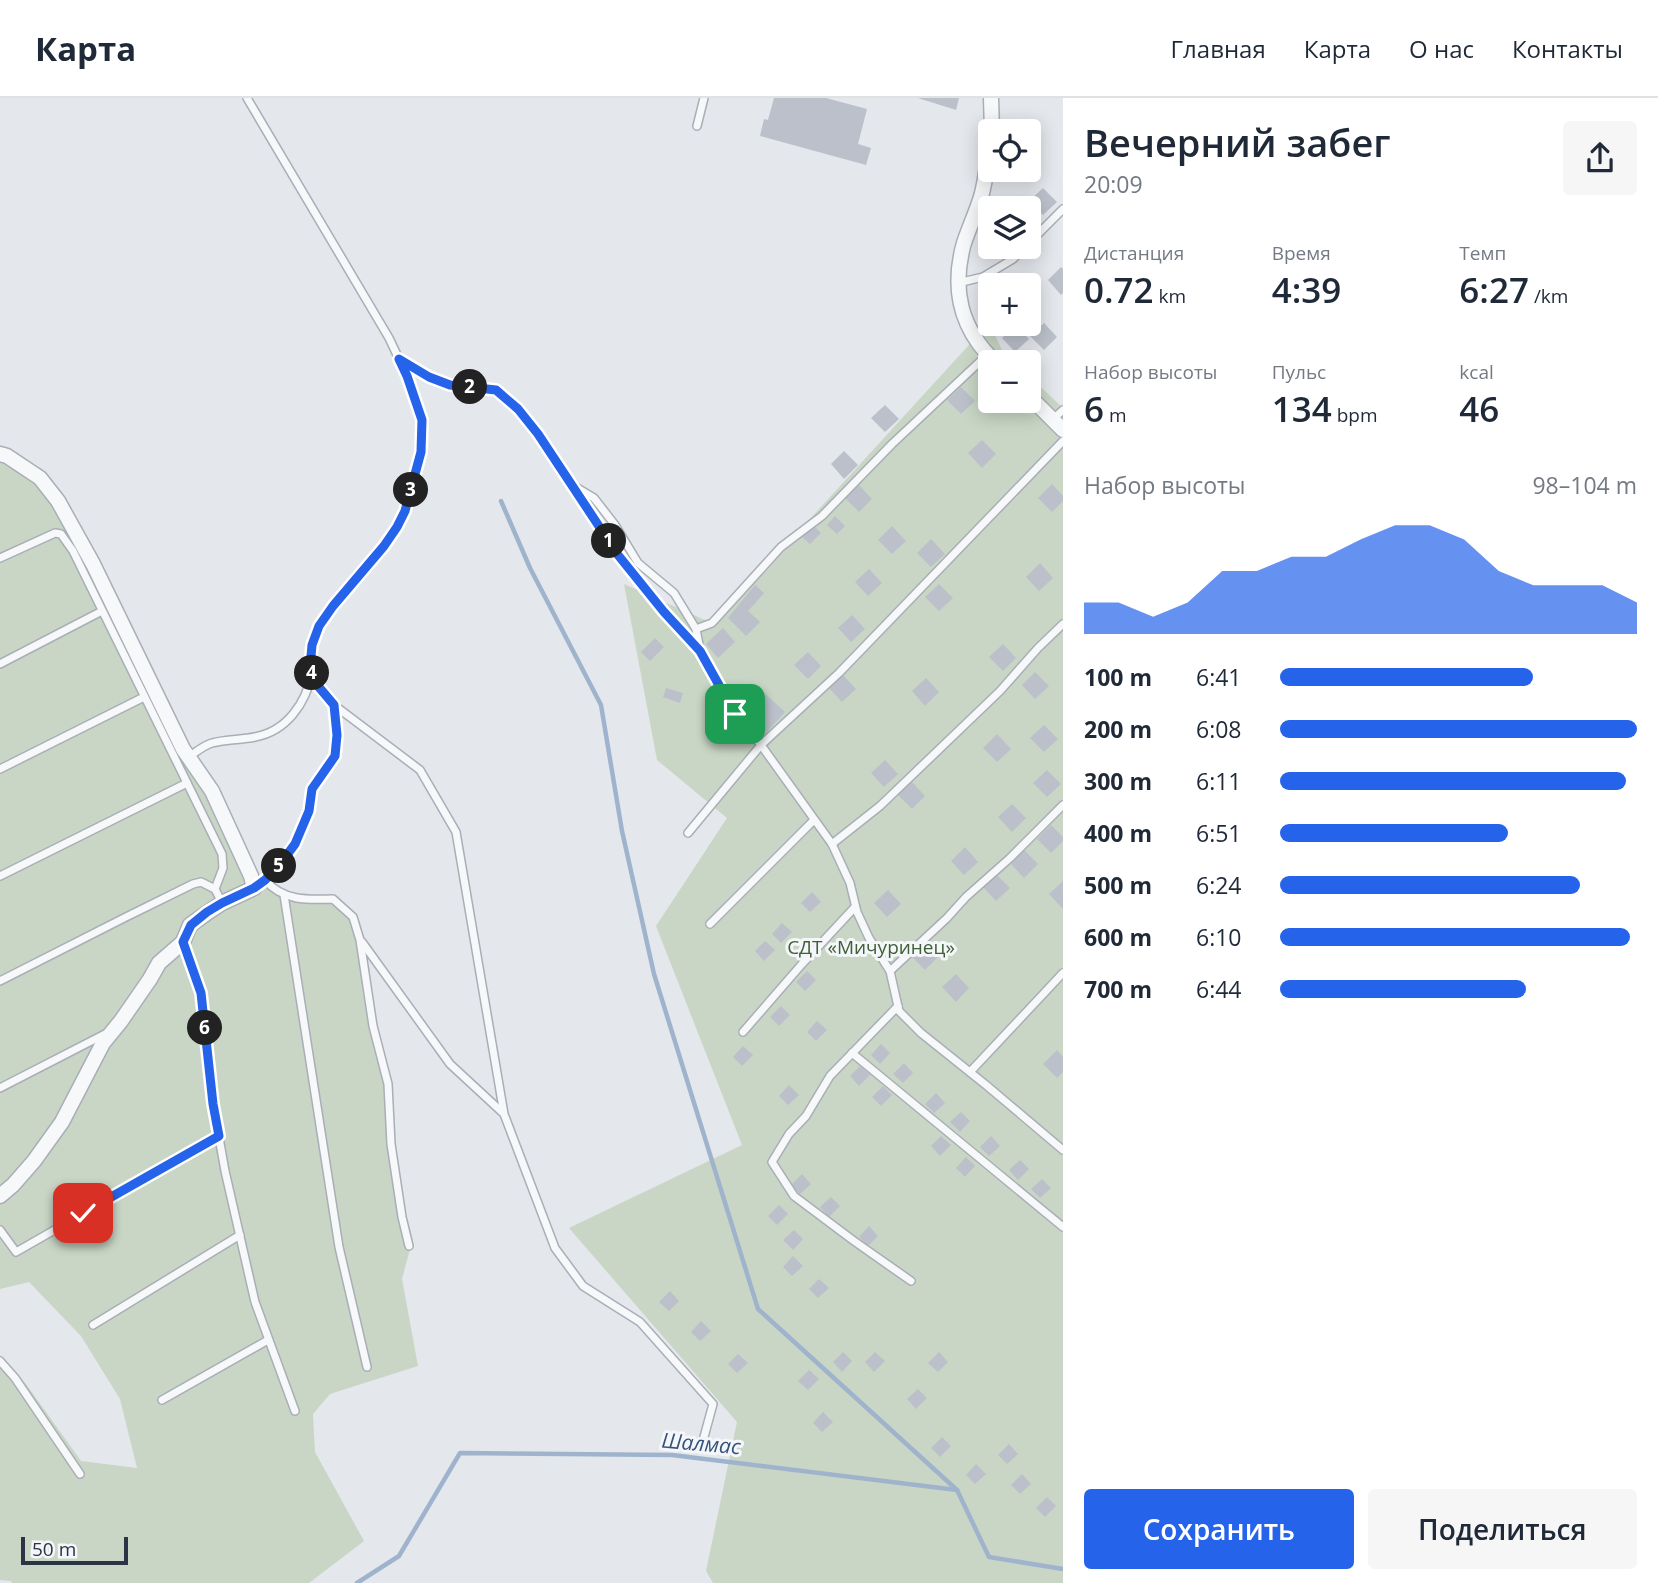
<!DOCTYPE html>
<html lang="ru">
<head>
<meta charset="utf-8">
<style>
  :root { --surface:#fff; --page:#f6f6f7; --text:#1f2937; --muted:#747a83; --line:#e0e1e3; --accent:#2563eb }
  body { margin:0; font-family:"Open Sans",sans-serif; background:var(--page); color:var(--text); height:100vh; display:flex; flex-direction:column; font-size:26px; white-space:nowrap }
  * { box-sizing:border-box; margin:0 }
  p { font-size:23px; color:var(--muted) }
  .icon { flex:none; width:38px; height:38px; fill:none; stroke:currentColor; stroke-width:2; stroke-linecap:round; stroke-linejoin:round }
  .map { position:relative; flex:1; overflow:hidden }
  .panel { display:flex; flex-direction:column; background:var(--surface); width:595px }
  .panel>* { flex:none }
  .buttons { position:absolute; left:978px; top:21px; display:grid; gap:14px }
  .buttons a { display:grid; place-items:center; width:63px; height:63px; border-radius:7px; background:var(--surface); box-shadow:0 4px 18px #0003; font-size:35px }
  .scale { position:absolute; left:21px; bottom:18px; width:107px; box-sizing:border-box; padding-left:7px; border:4px solid #2b3445; border-top:0; font-size:19px; line-height:24px; white-space:nowrap; color:#2b3445; -webkit-text-stroke:5px #f4f6f9; paint-order:stroke }
  .pin { position:absolute; display:grid; place-items:center; width:60px; height:60px; color:#fff; margin:-30px; border-radius:14px; box-shadow:0 4px 10px #0006 }
  .km { position:absolute; width:35px; height:35px; margin:-18px; border-radius:50%; background:#222; color:#fff; font-size:19px; line-height:35px; text-align:center }
  .round { display:grid; place-items:center; flex:none; width:74px; height:74px; border-radius:7px; background:var(--page) }
  .headline { display:flex; align-items:center; justify-content:space-between; height:119px; padding:0 21px }
  h1 { font-size:38px; font-weight:600; line-height:52px }
  .stats { display:grid; grid-template-columns:repeat(3,1fr); gap:10px; height:119px; padding:7px 21px }
  .stats div { display:grid; align-content:center }
  .stats b { font-size:35px; font-weight:600 }
  .stats small { font-size:19px; font-weight:400 }
  .stats p { font-size:19px }
  .chart { height:196px; padding:14px 21px }
  .chart p { display:flex; justify-content:space-between }
  .chart svg { width:100%; height:126px; margin-top:7px; fill:var(--accent); opacity:.7 }
  .action { display:flex; gap:14px; margin-top:auto; padding:14px 21px }
  .action a { flex:1; height:80px; border-radius:7px; background:var(--accent); color:#fff; font-size:28px; font-weight:600; line-height:80px; text-align:center }
  .action a+a { background:var(--page); color:var(--text) }
  ul { padding:0 21px; list-style:none; font-size:23px }
  li { display:grid; grid-template-columns:112px 84px 1fr; align-items:center; height:52px }
  li i { height:18px; border-radius:9px; background:var(--accent) }
  header { display:flex; align-items:center; gap:42px; box-sizing:border-box; height:98px; padding:0 35px; background:var(--surface); border-bottom:2px solid var(--line) }
  header strong { font-size:33px }
  nav { display:flex; gap:38px; margin-inline-start:auto; font-size:24px }
  main { display:flex; flex:1; min-height:0 }
  .map>svg:first-child { display:block }
</style>
</head>
<body>
<header>
<strong>Карта</strong>
<nav><a>Главная</a><a>Карта</a><a>О нас</a><a>Контакты</a></nav>
</header>
<main>
<div class="map">
<svg width="1063" height="1485" viewBox="0 0 1063 1485">
  <rect width="100%" height="100%" fill="#e4e7ec"/>
  <g fill="#c9d6c5">
    <path d="M989,225L1003,254L1015,264H990V303H1029V278L1063,310V1485H713L706,1473L737,1324L569,1130L742,1047L656,828L727,720L657,662L624,486L714,526Z"/>
    <path d="M0,358L37,382L56,406L210,695L254,793L261,790L269,783C289,798 310,798 334,797L357,819L364,845L376,929L392,989V1042L411,1147L402,1181L418,1268L330,1296L313,1316L315,1354L364,1443L309,1485H12L11,1483L0,1482V1257L26,1286L81,1363L137,1370L120,1301L81,1238L29,1184L0,1191Z"/>
  </g>
  <g fill="none" stroke-linecap="round" stroke-linejoin="round">
    <g stroke="#9fb4cc" stroke-width="4.5">
      <path d="M501,403L530,470L601,607L622,733L654,876L758,1211L957,1392"/>
      <path d="M357,1485L399,1458L460,1355L672,1357L957,1392L989,1459L1063,1471"/>
    </g>
  </g>
  <g fill="#bbc0ca">
    <path d="M774,0H826L867,11L858,46L871,50L866,67L760,38L764,21L768,22Z"/>
    <path d="M918,0H959L956,12Z"/>
    <path d="M1043,90L1057,104L1043,117L1029,103Z"/>
    <path d="M1061,169L1063,171V195L1061,197L1048,182Z"/>
    <path d="M1044,225L1057,239L1044,252L1030,238Z"/>
    <path d="M1016,227L1029,241L1015,254L1002,240Z"/>
    <path d="M961,289L975,303L961,316L947,302Z"/>
    <path d="M885,307L899,321L885,334L871,320Z"/>
    <path d="M982,342L996,356L982,370L968,355Z"/>
    <path d="M844,353L858,367L844,381L831,366Z"/>
    <path d="M1052,386L1063,398V403L1052,414L1038,400Z"/>
    <path d="M859,387L872,401L859,414L845,400Z"/>
    <path d="M835,418L845,428L837,436L827,427Z"/>
    <path d="M813,427L821,435L810,446L802,439Z"/>
    <path d="M892,428L906,443L892,456L878,442Z"/>
    <path d="M931,441L945,456L931,469L917,455Z"/>
    <path d="M1040,465L1053,480L1039,493L1026,479Z"/>
    <path d="M869,471L882,485L868,498L855,484Z"/>
    <path d="M939,486L953,500L939,513L925,499Z"/>
    <path d="M755,487L764,495L748,513L760,524L746,538L728,520Z"/>
    <path d="M852,517L865,531L851,544L838,530Z"/>
    <path d="M723,530L735,544L718,560L706,546Z"/>
    <path d="M655,540L664,549L650,563L641,554Z"/>
    <path d="M1003,546L1016,560L1003,573L989,559Z"/>
    <path d="M808,554L821,568L808,581L794,567Z"/>
    <path d="M1035,574L1049,588L1035,601L1022,587Z"/>
    <path d="M843,577L856,591L842,604L829,590Z"/>
    <path d="M926,580L939,594L925,608L912,593Z"/>
    <path d="M666,590L683,595L680,605L663,599Z"/>
    <path d="M760,591L785,614L764,637L738,614Z"/>
    <path d="M1044,627L1058,641L1044,654L1030,640Z"/>
    <path d="M997,636L1011,651L997,664L983,650Z"/>
    <path d="M885,662L898,676L884,689L871,675Z"/>
    <path d="M1047,672L1061,686L1047,699L1033,685Z"/>
    <path d="M912,684L925,698L912,711L898,697Z"/>
    <path d="M1012,706L1026,720L1012,734L998,719Z"/>
    <path d="M1051,727L1063,739V743L1051,755L1037,741Z"/>
    <path d="M965,749L978,764L964,777L951,763Z"/>
    <path d="M1024,752L1038,766L1024,780L1011,766Z"/>
    <path d="M996,776L1010,790L996,803L983,789Z"/>
    <path d="M1063,783V811L1049,796Z"/>
    <path d="M888,792L901,806L887,819L874,805Z"/>
    <path d="M812,794L821,804L810,814L801,805Z"/>
    <path d="M782,825L792,834L781,845L772,836Z"/>
    <path d="M765,843L775,852L764,863L755,853Z"/>
    <path d="M925,844L939,858L925,872L911,858Z"/>
    <path d="M807,873L816,882L805,893L796,884Z"/>
    <path d="M956,876L969,890L956,904L942,889Z"/>
    <path d="M781,908L790,917L779,928L770,919Z"/>
    <path d="M817,923L827,932L816,943L807,934Z"/>
    <path d="M881,946L890,955L880,966L871,957Z"/>
    <path d="M743,948L753,957L742,968L733,959Z"/>
    <path d="M1057,952L1063,959V974L1057,980L1043,966Z"/>
    <path d="M904,965L913,975L903,985L893,976Z"/>
    <path d="M860,968L870,977L859,988L850,978Z"/>
    <path d="M789,987L799,997L788,1007L779,998Z"/>
    <path d="M883,988L892,997L881,1008L872,999Z"/>
    <path d="M936,995L945,1005L934,1015L925,1006Z"/>
    <path d="M961,1014L970,1023L960,1034L950,1024Z"/>
    <path d="M941,1038L951,1047L940,1058L931,1048Z"/>
    <path d="M991,1038L1000,1048L989,1058L980,1049Z"/>
    <path d="M966,1059L975,1068L965,1079L956,1070Z"/>
    <path d="M1020,1062L1029,1071L1018,1082L1009,1072Z"/>
    <path d="M802,1076L811,1086L800,1096L791,1087Z"/>
    <path d="M1042,1081L1051,1090L1040,1100L1031,1091Z"/>
    <path d="M831,1099L840,1108L829,1119L820,1109Z"/>
    <path d="M779,1107L788,1116L777,1127L768,1118Z"/>
    <path d="M869,1128L878,1138L868,1148L859,1139Z"/>
    <path d="M794,1132L803,1141L793,1152L783,1142Z"/>
    <path d="M793,1158L803,1168L792,1178L783,1169Z"/>
    <path d="M819,1181L829,1190L818,1200L809,1191Z"/>
    <path d="M670,1193L679,1203L669,1213L659,1204Z"/>
    <path d="M701,1223L711,1233L700,1243L691,1234Z"/>
    <path d="M843,1254L852,1263L842,1274L833,1264Z"/>
    <path d="M875,1254L885,1263L874,1274L865,1264Z"/>
    <path d="M939,1254L948,1264L938,1274L928,1265Z"/>
    <path d="M738,1256L748,1265L737,1275L728,1266Z"/>
    <path d="M809,1272L819,1281L808,1292L798,1283Z"/>
    <path d="M918,1291L927,1300L916,1311L907,1301Z"/>
    <path d="M823,1314L833,1324L822,1334L813,1325Z"/>
    <path d="M942,1339L951,1348L940,1359L931,1350Z"/>
    <path d="M1009,1346L1018,1356L1007,1366L998,1357Z"/>
    <path d="M976,1366L986,1376L975,1386L966,1377Z"/>
    <path d="M1022,1376L1031,1386L1020,1396L1011,1387Z"/>
    <path d="M1047,1399L1056,1408L1045,1419L1036,1410Z"/>
  </g>
  <g fill="none" stroke-linecap="round" stroke-linejoin="round">
    <defs>
      <g id="service">
        <path d="M247,0L389,240L407,278L422,322L421,354L412,388L405,413L397,429L384,448L333,508L319,528L312,547L310,569L318,588L334,607L336,637L335,658L312,691L309,713L295,746L278,769L265,782L254,790"/>
        <path d="M697,28L704,0"/>
        <path d="M1029,145L1063,111"/>
        <path d="M958,185L983,179L1013,161L1025,149"/>
        <path d="M399,261L429,279L450,287L496,292L518,311L538,336L618,457L664,514L700,553L735,616L761,647L832,746L850,785L857,814L869,840L890,873L899,913L921,935L986,987L1063,1052"/>
        <path d="M1053,321L1063,312"/>
        <path d="M574,388L594,400L615,427L638,465L674,495L696,531L700,552"/>
        <path d="M0,460L55,435L61,436L73,453L222,756L223,770L215,791L222,805"/>
        <path d="M696,531L712,525L781,449L822,418L892,346L987,257"/>
        <path d="M0,566L102,513"/>
        <path d="M334,607L420,672L456,734L504,1016L555,1150L583,1188L640,1224L713,1306L701,1350"/>
        <path d="M189,659C196,654 204,647 212,645C226,641 241,642 255,639C287,633 306,605 312,575"/>
        <path d="M0,671L144,599"/>
        <path d="M688,735L761,647L839,575L1063,343"/>
        <path d="M832,746L880,708L1000,593L1038,550L1063,526"/>
        <path d="M0,778L187,685"/>
        <path d="M265,782C283,803 307,802 333,801L353,819L360,842L373,928L388,986L391,1046L402,1119L409,1148"/>
        <path d="M284,797L339,1149L367,1269"/>
        <path d="M710,826L814,722"/>
        <path d="M183,844L201,895L213,1006L225,1073L255,1204L295,1313"/>
        <path d="M362,844L450,966L503,1015"/>
        <path d="M890,873L947,820L966,799L1010,760L1063,707"/>
        <path d="M0,883L126,819L193,786L201,784L215,791"/>
        <path d="M898,908L830,978L806,1018L789,1036L772,1064L794,1098L854,1143L911,1183"/>
        <path d="M743,934L802,866L855,809"/>
        <path d="M852,955L1063,1129"/>
        <path d="M970,974L1063,875"/>
        <path d="M0,990L105,936"/>
        <path d="M0,1132L16,1154L219,1038"/>
        <path d="M93,1227L240,1137"/>
        <path d="M0,1263L15,1280L80,1376"/>
        <path d="M162,1302L268,1242"/>
      </g>
      <g id="minor">
        <path d="M991,0L992,33"/>
        <path d="M990,46C987,64 986,82 981,99C976,115 969,130 964,145C951,191 960,230 995,264"/>
        <path d="M1029,298L1063,332"/>
        <path d="M0,356L7,358L40,380L58,403L93,466L183,651L212,693L251,778L254,790L222,805L207,815L190,827L183,844L159,865L150,881L121,923L103,945L62,1024L34,1063L13,1087L0,1098"/>
      </g>
    </defs>
    <use href="#service" stroke="#a9aeb7" stroke-width="10"/>
    <use href="#minor" stroke="#a9aeb7" stroke-width="17"/>
    <use href="#service" stroke="#f7f8fa" stroke-width="7"/>
    <use href="#minor" stroke="#f7f8fa" stroke-width="14"/>
  </g>
  <g fill="none" stroke-linecap="round" stroke-linejoin="round">
    <defs>
      <path id="route" d="M83,1115L219,1038L213,1006L201,895L183,844L191,827L207,814L222,805L254,790L265,782L278,769L295,746L309,713L312,691L335,658L337,637L334,607L318,588L310,569L312,547L319,528L333,508L384,448L397,429L405,413L421,354L422,322L407,278L399,261L429,279L450,287L496,292L518,311L538,336L618,457L664,514L700,553L735,616"/>
    </defs>
    <use href="#route" stroke="#fff" stroke-width="14"/>
    <use href="#route" stroke="#2563eb" stroke-width="9"/>
  </g>
  <g text-anchor="middle" stroke-width="6" stroke-linejoin="round" paint-order="stroke">
    <g font-size="19" fill="#3f6138" stroke="#f4f6f9">
      <text x="871" y="856">СДТ «Мичуринец»</text>
    </g>
    <g font-size="21" font-style="italic" fill="#34527a" stroke="#f4f6f9">
      <text transform="translate(701 1346) rotate(5)" y="7">Шалмас</text>
    </g>
  </g>
</svg>
<div class="buttons">
<a><svg class="icon" aria-label="locate" viewBox="0 0 24 24"><circle cx="12" cy="12" r="6"/><path d="M12 2v4M12 18v4M2 12h4M18 12h4"/></svg></a>
<a><svg class="icon" aria-label="layers" viewBox="0 0 24 24"><path d="M12 4l9 5-9 5-9-5zM3 14l9 5 9-5"/></svg></a>
<a>+</a>
<a>−</a>
</div>
<div class="scale">50 m</div>
<div class="pin" style="left:735px;top:616px;background:#1e9e55"><svg class="icon" aria-label="arrive" viewBox="0 0 24 24"><path d="M6 21V4h12l-3 4 3 4H6"/></svg></div>
<div class="pin" style="left:83px;top:1115px;background:#d93025"><svg class="icon" aria-label="check" viewBox="0 0 24 24"><path d="M5 12l5 5 9-10"/></svg></div>
<b class="km" style="left:609px;top:443px">1</b>
<b class="km" style="left:470px;top:289px">2</b>
<b class="km" style="left:411px;top:392px">3</b>
<b class="km" style="left:312px;top:575px">4</b>
<b class="km" style="left:279px;top:768px">5</b>
<b class="km" style="left:205px;top:930px">6</b>
</div>
<section class="panel">
<div class="headline"><div><h1>Вечерний забег</h1><p>20:09</p></div><a class="round"><svg class="icon" aria-label="share" viewBox="0 0 24 24"><path d="M12 15V3M7 8l5-5 5 5M5 13v7h14v-7"/></svg></a></div>
<div class="stats">
<div><p>Дистанция</p><b>0.72<small> km</small></b></div>
<div><p>Время</p><b>4:39</b></div>
<div><p>Темп</p><b>6:27<small> /km</small></b></div>
</div>
<div class="stats">
<div><p>Набор высоты</p><b>6<small> m</small></b></div>
<div><p>Пульс</p><b>134<small> bpm</small></b></div>
<div><p>kcal</p><b>46</b></div>
</div>
<div class="chart"><p><span>Набор высоты</span>98–104 m</p>
<svg viewBox="0 0 160 44" preserveAspectRatio="none"><path d="M0 44V33L10 33L20 38L30 33L40 22L50 22L60 17L70 17L80 11L90 6L100 6L110 11L120 22L130 27L140 27L150 27L160 33V44z"/></svg>
</div>
<ul>
<li><b>100 m</b>6:41<i style="width:71%"></i></li>
<li><b>200 m</b>6:08<i style="width:100%"></i></li>
<li><b>300 m</b>6:11<i style="width:97%"></i></li>
<li><b>400 m</b>6:51<i style="width:64%"></i></li>
<li><b>500 m</b>6:24<i style="width:84%"></i></li>
<li><b>600 m</b>6:10<i style="width:98%"></i></li>
<li><b>700 m</b>6:44<i style="width:69%"></i></li>
</ul>
<div class="action"><a>Сохранить</a><a>Поделиться</a></div>
</section>
</main>
</body>
</html>
